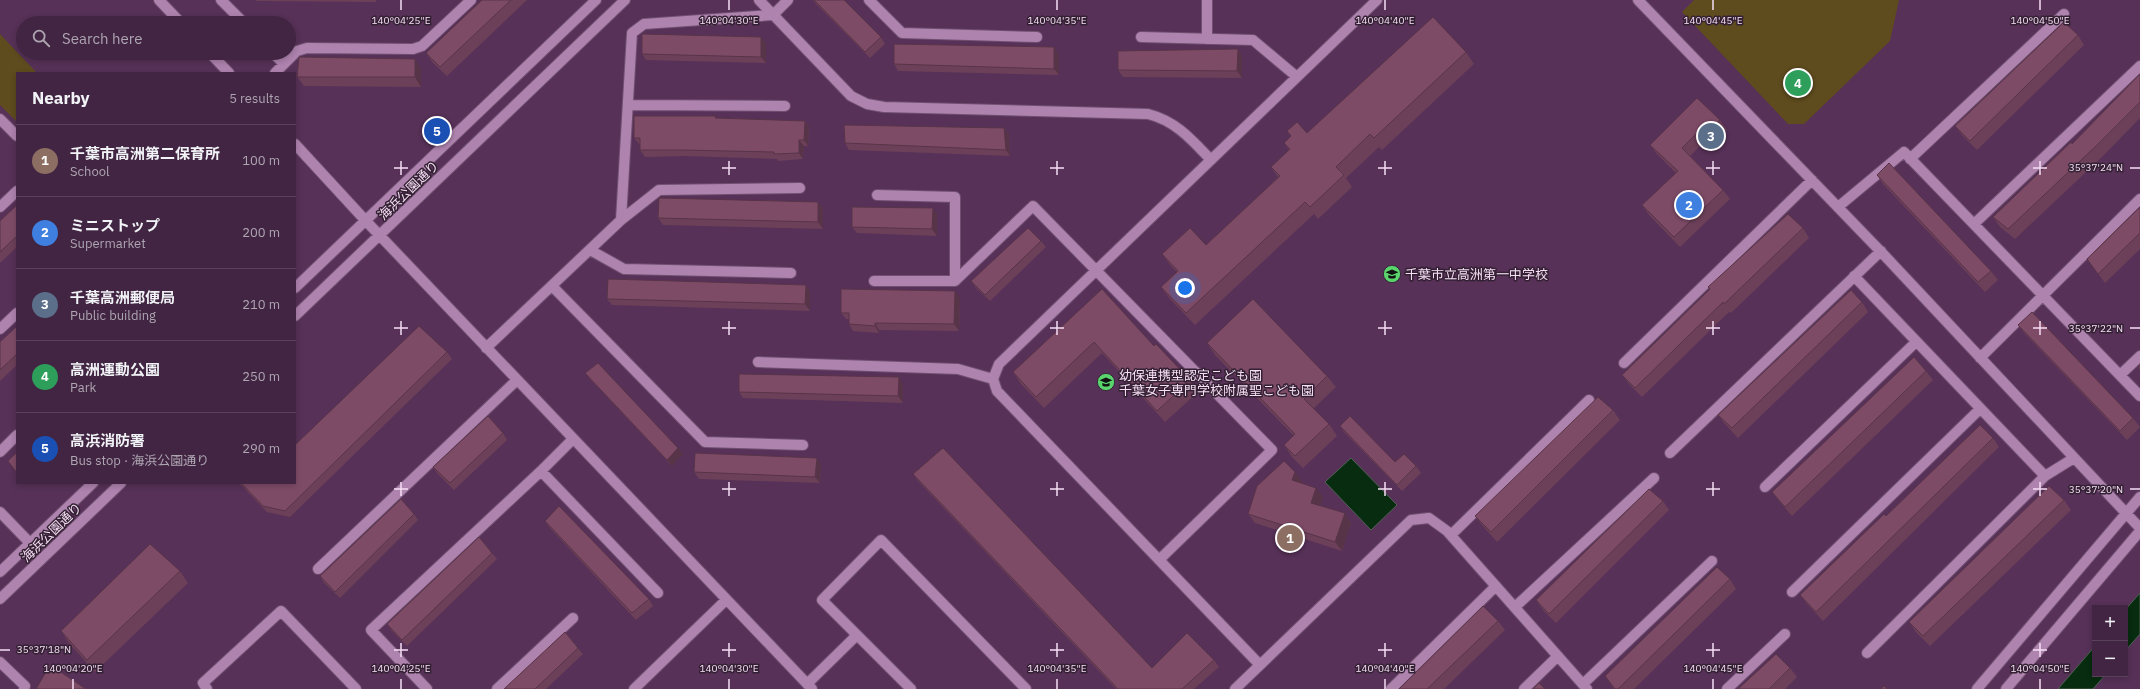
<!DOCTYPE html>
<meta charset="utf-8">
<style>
:root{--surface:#412542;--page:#4c314d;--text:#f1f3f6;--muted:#aea5b2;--line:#5a425b;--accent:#5ad56e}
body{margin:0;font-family:"IBM Plex Sans","Noto Sans JP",sans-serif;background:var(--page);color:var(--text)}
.controls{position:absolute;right:12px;bottom:12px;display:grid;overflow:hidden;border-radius:0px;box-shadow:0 2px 6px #0003}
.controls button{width:36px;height:36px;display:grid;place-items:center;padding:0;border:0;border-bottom:1px solid var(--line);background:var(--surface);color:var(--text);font:20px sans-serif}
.you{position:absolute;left:1185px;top:288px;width:14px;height:14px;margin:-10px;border:3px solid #fff;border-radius:50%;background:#1a73e8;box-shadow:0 0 0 6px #1a73e833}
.badge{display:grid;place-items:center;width:26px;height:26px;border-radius:50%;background:var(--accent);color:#fff;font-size:13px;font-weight:700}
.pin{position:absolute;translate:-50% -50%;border:2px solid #fff;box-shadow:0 1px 4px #0006}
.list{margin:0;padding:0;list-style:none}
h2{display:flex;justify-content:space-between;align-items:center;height:52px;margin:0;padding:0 16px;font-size:17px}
h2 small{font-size:13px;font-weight:400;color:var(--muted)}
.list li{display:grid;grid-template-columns:26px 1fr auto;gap:12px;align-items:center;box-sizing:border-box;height:72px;padding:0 16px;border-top:1px solid var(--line)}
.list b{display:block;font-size:15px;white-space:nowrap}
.list p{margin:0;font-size:13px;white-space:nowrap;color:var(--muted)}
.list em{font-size:13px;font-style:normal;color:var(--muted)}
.icon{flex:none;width:22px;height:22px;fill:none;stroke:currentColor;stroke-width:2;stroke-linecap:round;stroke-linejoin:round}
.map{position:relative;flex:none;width:2140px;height:689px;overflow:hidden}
.search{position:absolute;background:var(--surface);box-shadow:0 2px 6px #0003;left:16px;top:16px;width:280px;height:44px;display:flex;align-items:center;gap:10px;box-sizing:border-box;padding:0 14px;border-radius:22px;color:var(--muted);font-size:15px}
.panel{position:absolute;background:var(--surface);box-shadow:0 2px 6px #0003;left:16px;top:72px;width:280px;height:412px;border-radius:0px}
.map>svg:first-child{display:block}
.green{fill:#5e4b1e}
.water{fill:#072c0f;stroke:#4f6154}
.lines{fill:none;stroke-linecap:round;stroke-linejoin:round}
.minor-casing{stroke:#704f70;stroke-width:12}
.minor{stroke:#ae83ae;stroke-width:10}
.wall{fill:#6c4059}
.shaded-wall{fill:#583448}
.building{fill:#7e4b67;stroke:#583448}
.ticks{fill:none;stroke:#f6def5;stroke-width:1.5}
.labels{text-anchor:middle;stroke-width:3;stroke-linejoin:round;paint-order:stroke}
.street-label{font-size:13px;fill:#f6def5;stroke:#332133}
.poi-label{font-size:13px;fill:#f6def5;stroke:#332133;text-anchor:start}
.ticks-label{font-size:10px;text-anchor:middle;fill:#f6def5;stroke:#332133;stroke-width:3;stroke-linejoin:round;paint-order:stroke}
</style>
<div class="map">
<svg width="2140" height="689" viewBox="0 0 2140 689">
<rect width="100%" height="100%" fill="#573158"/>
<path class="green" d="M1694 0H1899L1890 41 1804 124H1788L1682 12Z
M0 34 37 73H17V122L0 105Z"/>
<path class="water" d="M1351 458 1397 505 1371 530 1325 482Z
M2140 593V634L2125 651V610Z
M2095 646V674H2106L2093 689H2058Z"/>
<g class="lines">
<defs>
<path id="minor" d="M159 0 181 23
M221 0 244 23
M759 0 851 96 867 104 884 107 1148 114C1176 121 1192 140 1211 160
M869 0 902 33 1037 37
M1207 0V39
M1638 0 1885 256 2140 528
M1141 37 1253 40 1297 77
M210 53 229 73
M273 53 284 64
M275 73 297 51 307 48 413 49 422 46 471 0
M628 105 785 106
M0 119 17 136
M295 144 365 220 812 689
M1910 159 2064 14
M877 195 955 197V281
M0 207 17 191
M1838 207 1904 152 2140 396
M621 220 659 190 800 188
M1974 224 2140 66
M590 250 624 269 791 273
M1854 276 2045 476 2074 458
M874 281H955L1033 206 1272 450 1159 560
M552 286 705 442 803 445
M295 288 596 0
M295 316 625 0
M0 329 17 313
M486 348 621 220 632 33 644 24 773 15 788 0
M1980 358 2140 199
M758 362 958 369 993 379
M1624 363 1812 180
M2120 375 2140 356
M0 452 17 435
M1670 453 1881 251
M541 471 658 593
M1765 487 1916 342
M0 512 30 543
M1451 535 1589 400
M318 569 517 380
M0 572 93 483
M1792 592 1980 409
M0 599 121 483
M1515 607 1654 478
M1867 653 2045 476
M0 662 25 686 24 689
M1260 665 997 391 993 379 999 364 1377 0
M807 684 857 635
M1583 684 1712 561
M207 689 203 683 281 611 356 689
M427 689 371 630 541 471 573 439
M497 689 573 618
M634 689 726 600
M911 689 822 600 881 540 1026 689
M1235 689 1411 520 1429 518 1447 531 1587 689
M1391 689 1496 586
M1524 689 1558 656
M1727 689 1785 634
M1977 689 2140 497
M2006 689 2140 531"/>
</defs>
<use href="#minor" class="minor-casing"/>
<use href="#minor" class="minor"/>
</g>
<path class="wall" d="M256 0H376V2L256 1Z
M482 0H527L447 76 433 63 426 53Z
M813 0H844L881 37 885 44 870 58 816 4Z
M2078 35 2084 45 1977 150 1962 135 1955 126Z
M766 43V63L646 60 642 54Z
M1466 52 1474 64 1382 150 1379 147 1346 178 1352 187 1318 219 1314 214 1195 325 1170 299 1161 287 1177 272 1171 266 1162 254 1206 245 1278 177 1271 167 1289 150 1284 143 1291 136 1287 131 1307 133Z
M1059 54V75L898 71 894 64Z
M1242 56V78L1123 77 1118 70Z
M415 59 421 69V87L304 86 297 77Z
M2140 74V118L2102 157 2015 239 2000 227 1993 217 2072 144Z
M717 118 805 121 809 127 808 146H804L803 159 778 161 777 159 685 156 645 157 640 150V144H639L634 138Z
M1720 120 1727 130 1713 144 1707 139 1690 156 1723 190 1730 199 1680 247 1649 215 1642 205 1676 173 1657 154 1650 145Z
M1004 128 1009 134 1010 156 849 150 845 143Z
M1877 175 1991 271 1998 280 1985 292 1883 184Z
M17 205V247L0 263V221Z
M2140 207V249L2105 283 2087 259Z
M823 208V229L663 225 658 218Z
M937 214V236L857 233 852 227Z
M1803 228 1809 238 1731 313 1729 312 1642 397 1629 384 1622 375 1710 289 1708 287Z
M1041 241 1046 247 990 301 976 288 971 281Z
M1102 289 1154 346 1190 380 1198 392 1165 422 1102 353 1044 408 1021 384 1013 372Z
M810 291V311L612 305 607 299Z
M960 298 959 331 879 330V333L853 331 849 324V319H846L841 313Z
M1862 302 1868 312 1738 438 1725 424 1718 415Z
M2018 325 2133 418 2140 427 2127 440 2025 334Z
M17 326V365L0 381V342Z
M1207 343 1327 376 1336 387 1313 409 1329 424 1337 436 1303 468 1292 457 1284 445 1294 436 1215 355Z
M447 352 452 359 290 517 267 512 239 483H295Z
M1926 371 1933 380 1792 516 1779 501 1772 492Z
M585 373 678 448 683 454 672 466 590 379Z
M903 384V403L743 398 739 392Z
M1613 410 1620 420 1497 542 1482 525 1475 516Z
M1340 426 1395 462 1416 466 1421 473 1402 491 1344 432Z
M503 433 507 440 454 490 437 473 433 467Z
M1993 438 1999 447 1823 621 1807 604 1800 595 1886 516Z
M821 464 820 483 699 479 694 472Z
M1295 472 1302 482 1301 483 1323 497 1320 506 1345 513 1351 523 1342 551 1255 523 1248 514Z
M913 474 1152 668 1214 660 1219 667 1194 689H1116L918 481Z
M2064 500 2071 510 1930 646 1916 632 1909 622Z
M1663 501 1669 510 1556 623 1543 610 1536 600Z
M414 514 418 520 340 598 324 583 320 576Z
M545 521 649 599 653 606 636 620 549 527Z
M492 553 497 559 407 646 391 630 387 624Z
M180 571 188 583 95 672 69 643 61 631Z
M1730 579 1736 589 1634 689H1614L1605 676Z
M1498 621 1505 630 1444 689H1399Z
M578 648 583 654 546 689H504Z
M1790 668 1797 677 1785 689H1738Z"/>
<path class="shaded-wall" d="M761 37 766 43V63L761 57Z
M1054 47 1059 54V75L1054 69Z
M1238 49 1242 56V78L1237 71Z
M415 59 421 69V87L415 77Z
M805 121 809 127 808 146 804 140Z
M1004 128 1009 134 1010 156 1006 150Z
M799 140 804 146 803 159 799 153Z
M818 202 823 208V229L818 222Z
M933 208 937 214V236L932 229Z
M806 285 810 291V311L805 304Z
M955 291 960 298 959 331 954 324Z
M875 323 879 330V333L875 326Z
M899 377 903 384V403L898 396Z
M678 448 683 454 672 466 667 460Z
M817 458 821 464 820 483 815 477Z
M1295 472 1302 482 1299 490 1292 480Z
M1316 488 1323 497 1318 512 1311 503Z
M1345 513 1351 523 1342 551 1335 542Z"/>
<path class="building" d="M482 0H511L440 67 426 53Z
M814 0H844L881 37 865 52Z
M1433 17 1466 52 1374 138 1370 134 1336 167 1344 175 1310 207 1305 202 1186 313 1161 287 1178 271 1162 254 1190 228 1206 245 1280 176 1271 167 1290 149 1284 143 1291 136 1287 131 1297 122 1307 133Z
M2064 22 2078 35 1970 141 1955 126Z
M642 34 761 37V57L642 54Z
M894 44 1054 47V69L894 64Z
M1238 49 1237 71 1118 70V51Z
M299 57 415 59V77H297Z
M2140 74V102L2095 147 2008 229 1993 217 2071 142 2072 144Z
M1697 98 1720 120 1706 134 1701 129 1682 148 1723 190 1674 237 1642 205 1678 171 1650 145Z
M634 116H716L715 118 805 121 804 140H799V153L774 154V152L681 150H640V138H634Z
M844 125 1004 128 1006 150 845 143Z
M1889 163 1991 271 1978 282 1877 175Z
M659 198 818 202V222L658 218Z
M17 205V236L0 252V221Z
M852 207 933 208 932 229 852 227Z
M2140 207V233L2098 274 2087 259Z
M1788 214 1803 228 1724 304 1723 302 1635 388 1622 375 1710 289 1708 287Z
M1028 228 1041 241 985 295 971 281Z
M608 279 806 285 805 304 607 299Z
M841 289 955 291 954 324 875 323V326L849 324V313H841Z
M1102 289 1154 346 1156 344 1190 380 1157 411 1094 342 1036 397 1013 372Z
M1851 290 1862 302 1732 428 1718 415Z
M1253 299 1327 376 1304 399 1329 424 1295 456 1284 445 1295 434 1207 343Z
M2032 312 2133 418 2120 431 2018 325Z
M17 326V354L0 370V342Z
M419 326 447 352 285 511 263 506 241 483H295V445Z
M1914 357 1926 371 1785 507 1772 492Z
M598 363 678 448 667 460 585 373Z
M2140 365V370L2138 368Z
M739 374 899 377 898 396 739 392Z
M1598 397 1613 410 1491 532 1475 516Z
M488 416 503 433 450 483 433 467Z
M1350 416 1395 462 1404 454 1416 466 1397 485 1340 426Z
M1980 425 1993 438 1816 612 1800 595 1884 514 1886 516Z
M943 448 1152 668 1187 633 1214 660 1182 689H1118L913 474Z
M17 452V473L8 461Z
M695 453 817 458 815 477 694 472Z
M1284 461 1295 472 1292 480 1316 488 1311 503 1345 513 1335 542 1248 514 1257 486Z
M2049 486 2064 500 1923 636 1909 622Z
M1649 489 1663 501 1549 614 1536 600Z
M401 499 414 514 335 592 320 576Z
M559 506 649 599 632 613 545 521Z
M479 537 492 553 402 640 387 624Z
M150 544 180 571 87 660 61 631Z
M1717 567 1730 579 1618 689H1615L1605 676Z
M1483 606 1498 621 1427 689H1399Z
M565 632 578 648 535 689H504Z
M1776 654 1790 668 1769 689H1738Z
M50 665 86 689H36Z
M1539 683 1545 689H1533Z
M1884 686 1887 689H1880Z"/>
<path class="ticks" d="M401 0V10M729 0V10M1057 0V10M1385 0V10M1713 0V10M2040 0V10M401 161V175M729 161V175M1057 161V175M1385 161V175M1713 161V175M2040 161V175M394 168H408M722 168H736M1050 168H1064M1378 168H1392M1706 168H1720M2033 168H2047M2130 168H2140M401 321V335M729 321V335M1057 321V335M1385 321V335M1713 321V335M2040 321V335M394 328H408M722 328H736M1050 328H1064M1378 328H1392M1706 328H1720M2033 328H2047M2130 328H2140M401 482V496M729 482V496M1057 482V496M1385 482V496M1713 482V496M2040 482V496M394 489H408M722 489H736M1050 489H1064M1378 489H1392M1706 489H1720M2033 489H2047M2130 489H2140M401 643V657M729 643V657M1057 643V657M1385 643V657M1713 643V657M2040 643V657M0 650H10M394 650H408M722 650H736M1050 650H1064M1378 650H1392M1706 650H1720M2033 650H2047M73 679V689M401 679V689M729 679V689M1057 679V689M1385 679V689M1713 679V689M2040 679V689"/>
<defs>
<symbol id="school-disc" viewBox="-11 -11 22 22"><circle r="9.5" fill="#5ad56e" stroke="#332133"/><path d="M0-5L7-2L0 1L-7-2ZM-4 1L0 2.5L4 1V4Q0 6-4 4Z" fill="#111"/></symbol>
</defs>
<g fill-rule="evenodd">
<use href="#school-disc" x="1382" y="264" width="20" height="20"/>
<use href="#school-disc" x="1096" y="372" width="20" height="20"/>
</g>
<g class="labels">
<g class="street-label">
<text transform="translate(408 190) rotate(-44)" y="5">海浜公園通り</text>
<text transform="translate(51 532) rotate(-44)" y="5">海浜公園通り</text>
</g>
<g class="poi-label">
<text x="1405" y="279">千葉市立高洲第一中学校</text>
<text x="1119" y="380">幼保連携型認定こども園<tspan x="1119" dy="15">千葉女子専門学校附属聖こども園</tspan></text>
</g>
</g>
<g class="ticks-label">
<text x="401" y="24">140°04'25"E</text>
<text x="729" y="24">140°04'30"E</text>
<text x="1057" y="24">140°04'35"E</text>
<text x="1385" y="24">140°04'40"E</text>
<text x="1713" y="24">140°04'45"E</text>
<text x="2040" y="24">140°04'50"E</text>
<text x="2096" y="171">35°37'24"N</text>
<text x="2096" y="332">35°37'22"N</text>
<text x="2096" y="493">35°37'20"N</text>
<text x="44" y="653">35°37'18"N</text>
<text x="73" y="672">140°04'20"E</text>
<text x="401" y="672">140°04'25"E</text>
<text x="729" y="672">140°04'30"E</text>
<text x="1057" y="672">140°04'35"E</text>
<text x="1385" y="672">140°04'40"E</text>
<text x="1713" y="672">140°04'45"E</text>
<text x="2040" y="672">140°04'50"E</text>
</g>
</svg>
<div class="controls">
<button>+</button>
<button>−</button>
</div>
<div class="you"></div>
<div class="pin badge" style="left:1290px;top:538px;background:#8d6e63">1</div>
<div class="pin badge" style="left:1689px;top:205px;background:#3f7fe0">2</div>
<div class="pin badge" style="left:1711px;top:136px;background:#5c6f8a">3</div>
<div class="pin badge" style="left:1798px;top:83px;background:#2e9e5b">4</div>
<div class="pin badge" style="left:437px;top:131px;background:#1a4fb4">5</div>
<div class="search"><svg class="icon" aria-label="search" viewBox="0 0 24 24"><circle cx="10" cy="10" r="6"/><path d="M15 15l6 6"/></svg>Search here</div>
<section class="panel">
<h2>Nearby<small>5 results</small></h2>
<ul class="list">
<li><span class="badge" style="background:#8d6e63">1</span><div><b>千葉市高洲第二保育所</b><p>School</p></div><em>100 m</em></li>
<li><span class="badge" style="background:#3f7fe0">2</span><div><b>ミニストップ</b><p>Supermarket</p></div><em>200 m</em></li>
<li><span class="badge" style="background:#5c6f8a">3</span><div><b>千葉高洲郵便局</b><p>Public building</p></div><em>210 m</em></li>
<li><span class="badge" style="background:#2e9e5b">4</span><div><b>高洲運動公園</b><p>Park</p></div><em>250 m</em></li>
<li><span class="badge" style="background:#1a4fb4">5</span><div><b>高浜消防署</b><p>Bus stop · 海浜公園通り</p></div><em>290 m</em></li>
</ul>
</section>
</div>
